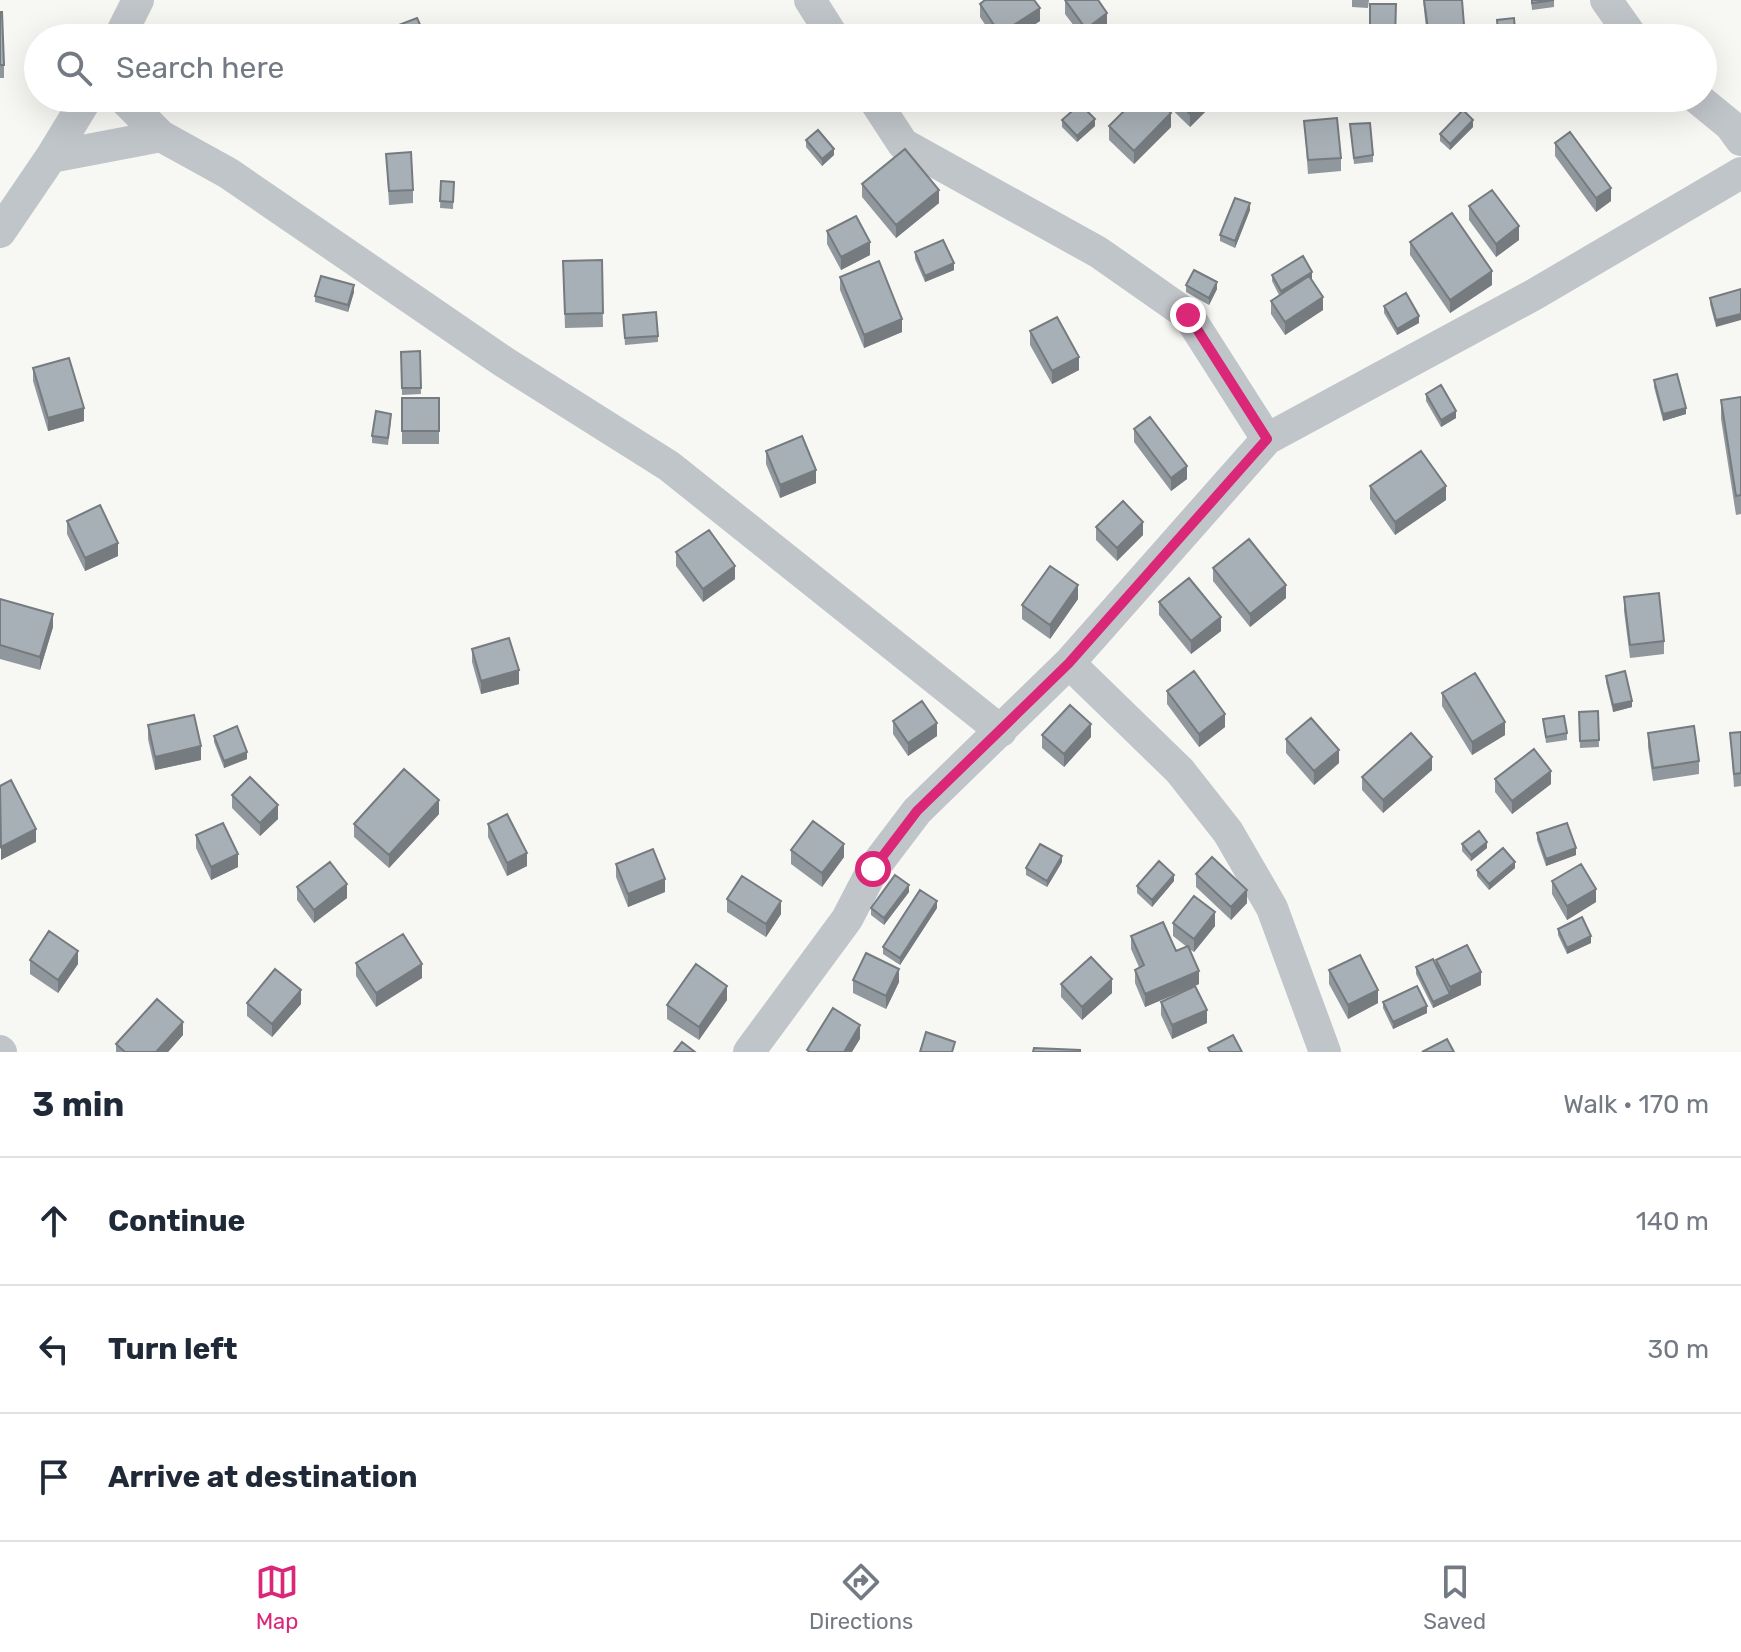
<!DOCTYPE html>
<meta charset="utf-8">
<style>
:root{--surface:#fff;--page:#f6f6f7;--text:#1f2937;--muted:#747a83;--line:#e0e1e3;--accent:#db2777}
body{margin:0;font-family:Rubik,sans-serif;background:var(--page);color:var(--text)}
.stop{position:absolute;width:24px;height:24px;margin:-18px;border:6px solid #db2777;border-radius:50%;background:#fff}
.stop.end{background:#db2777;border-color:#fff;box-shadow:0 2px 8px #0008}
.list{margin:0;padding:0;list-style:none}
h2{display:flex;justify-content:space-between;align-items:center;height:104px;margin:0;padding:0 32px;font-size:34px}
h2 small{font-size:26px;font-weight:400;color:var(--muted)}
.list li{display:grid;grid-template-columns:52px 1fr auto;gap:24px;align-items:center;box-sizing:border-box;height:128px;padding:0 32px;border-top:2px solid var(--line)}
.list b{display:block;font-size:30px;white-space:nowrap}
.list em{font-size:26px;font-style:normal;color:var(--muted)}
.icon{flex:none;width:44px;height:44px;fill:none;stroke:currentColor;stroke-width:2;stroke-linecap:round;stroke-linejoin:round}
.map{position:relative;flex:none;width:1741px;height:1052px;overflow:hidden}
.search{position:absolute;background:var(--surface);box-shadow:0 8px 32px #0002;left:24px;right:24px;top:24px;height:88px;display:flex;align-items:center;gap:20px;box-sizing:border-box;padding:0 28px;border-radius:44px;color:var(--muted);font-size:30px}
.sheet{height:488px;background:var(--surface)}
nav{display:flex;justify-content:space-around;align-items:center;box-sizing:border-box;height:112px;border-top:2px solid var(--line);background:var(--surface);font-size:22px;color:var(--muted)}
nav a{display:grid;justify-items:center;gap:4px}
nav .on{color:var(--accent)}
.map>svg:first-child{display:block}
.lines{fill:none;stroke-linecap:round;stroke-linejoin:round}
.street{stroke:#c0c5c9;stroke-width:32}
.wall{fill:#90979d}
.shaded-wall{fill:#757b7f}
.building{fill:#a7b0b6;stroke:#757b7f;stroke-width:2}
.route{stroke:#db2777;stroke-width:10}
</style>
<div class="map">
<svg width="1741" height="1052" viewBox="0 0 1741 1052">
<rect width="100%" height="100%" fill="#f7f7f4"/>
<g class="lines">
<path class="street" d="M810 0 834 38
M1606 0 1633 38
M119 38 138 0
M123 98 161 136 228 173 504 362 669 466 1001 731
M873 98 903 144 1098 252 1188 315 1267 439
M1697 98 1730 125 1741 140
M51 157 161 136
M0 232 51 157 87 98
M1069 663 1180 771 1228 832 1272 908 1325 1052
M0 1051 1 1052
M749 1052 847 919 873 869 917 811 1069 663 1267 439 1535 294 1741 173"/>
</g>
<path class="wall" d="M1065 0 1107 26 1092 38H1083L1065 14Z
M1352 0H1369L1368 8 1352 7Z
M1423 0H1462L1464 38H1427Z
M1531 0H1554V7L1532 10Z
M980 4 1040 21 1014 38H994L980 17Z
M0 12 4 65V78H0Z
M1497 20 1515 30V37L1498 38Z
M676 98H693L684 107Z
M1092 98H1114L1102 109Z
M1160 98H1217V100L1190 127Z
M1471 98H1503L1500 110 1471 104Z
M1062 120 1095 126 1077 142 1062 127Z
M1304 121 1341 158V171L1308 174Z
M1350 124 1373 155V162L1354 164Z
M1109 126 1171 127 1134 164 1109 140Z
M1473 127 1450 150 1440 141V134Z
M806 140 834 155 822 166 806 147Z
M1555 143 1611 201 1596 212 1555 156Z
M386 154 413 190V203L389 205Z
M441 181 454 182 453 209 440 208Z
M862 184 939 203 896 238 862 197Z
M1469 206 1519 240 1496 257 1469 220Z
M1250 210 1235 248 1220 241V235Z
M827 231 870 255 841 270 827 244Z
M1410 242 1492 285 1450 313 1410 255Z
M915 252 954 270 925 282 915 259Z
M602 260 603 327 565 328 563 261Z
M1272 275 1312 279H1311L1323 310 1285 335 1271 314V301L1279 295 1272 281Z
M840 277 902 332 864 348 840 290Z
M1186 285 1217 289 1209 305 1186 292Z
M1741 289 1716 327 1710 304V298Z
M354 292 348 312 315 302V296Z
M1384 306 1419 323 1397 335 1384 313Z
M623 315 658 336V342L625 345Z
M1030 331 1079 370 1052 384 1030 345Z
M420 351 421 394 402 395 401 352Z
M33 368 84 421 48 431 33 381Z
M1654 380 1686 414 1663 421 1654 387Z
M1426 394 1456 418 1441 427 1426 401Z
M1741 397V514L1736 515 1721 419V400Z
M402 398H439V444H402Z
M391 421 388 445 372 443V436Z
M1134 429 1187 479 1171 491 1134 442Z
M766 451 816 483 780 498 766 464Z
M1370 486 1446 500 1395 535 1370 499Z
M67 521 118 556 85 571 67 534Z
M1096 527 1143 535 1117 561 1096 540Z
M676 552 735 579 703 602 676 566Z
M1213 568 1286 598 1250 627 1213 581Z
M1624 597 1664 641V654L1630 658 1624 611Z
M0 599 53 627 40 670 0 659Z
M1078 599 1050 639 1022 619V605Z
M1159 602 1221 631 1191 654 1159 615Z
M472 649 519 684 481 694 472 662Z
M1606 676 1632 707 1613 712 1606 682Z
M1167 691 1225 727 1199 747 1167 704Z
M1442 693 1505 735 1472 755 1442 706Z
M1598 711 1599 747 1580 748 1579 712Z
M1543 719 1567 733V740L1546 743Z
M893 721 937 736 908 756 893 734Z
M148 725 201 760 155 770 148 739Z
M1741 732V786L1734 787 1730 733Z
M1648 733 1699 761V774L1653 781 1648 747Z
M1042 735 1091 737 1064 767 1042 748Z
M214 736 247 759 224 768 214 742Z
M1286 739 1339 763 1314 785 1286 753Z
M1432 770 1383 813 1362 790V777Z
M1495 779 1551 784 1512 814 1495 792Z
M232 795 278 819 260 836 232 808Z
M439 814 389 868 354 837V824Z
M488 824 527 866 507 876 488 837Z
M1537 833 1576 855 1546 866 1537 840Z
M196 835 238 867 211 880 196 848Z
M1462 844 1487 848 1471 861 1462 851Z
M791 850 844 857 822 887 791 864Z
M1062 862 1047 887 1026 875V868Z
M616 864 665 892 628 907 616 877Z
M1515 868 1489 890 1477 876V870Z
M1196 874 1247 903 1231 920 1196 887Z
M1174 881 1152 907 1137 893V886Z
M1552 881 1596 902 1567 920 1552 894Z
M297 887 347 898 314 923 297 900Z
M909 892 884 925 871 915V908Z
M727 899 781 914 766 937 727 912Z
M937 908 900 965 883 954V947Z
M1173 923 1215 926 1194 952 1189 949 1199 984 1195 986 1207 1023 1172 1039 1161 1015V1002L1195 986 1145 1007 1135 983V970L1139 967 1131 949V936L1176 951 1187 947 1173 936Z
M1558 929 1591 943 1567 954 1558 935Z
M30 960 78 964 58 993 30 974Z
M1436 960 1481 985 1433 1008 1416 974V967L1436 966Z
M356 963 422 978 376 1007 356 976Z
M1329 970 1378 1003 1348 1019 1329 984Z
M853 980 899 982 886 1009 853 993Z
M1061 984 1112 993 1082 1020 1061 997Z
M727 1000 699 1040 667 1019V1005Z
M1383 1002 1427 1013 1393 1029 1383 1008Z
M247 1003 301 1004 272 1037 247 1016Z
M183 1035 168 1052H116V1044Z"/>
<path class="shaded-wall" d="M1040 8V21L1014 38H1000V34Z
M1107 13V26L1092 38H1086V29Z
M684 98H693L684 107Z
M1106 98H1114L1102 109V102Z
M1205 98H1217V100L1190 127V114Z
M1171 113V127L1134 164V151Z
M1095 119V126L1077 142V136Z
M1473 120V127L1450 150V144Z
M834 149V155L822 166V159Z
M1611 188V201L1596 212V198Z
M939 190V203L896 238V225Z
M1250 203V210L1235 248V241Z
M1519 226V240L1496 257V244Z
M870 242V255L841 270V257Z
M954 263V270L925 282V276Z
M1492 271V285L1450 313V300Z
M1312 272V279L1281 298V291Z
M1217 282V289L1209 305V298Z
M354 285V292L348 312V305Z
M1323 297V310L1285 335V322Z
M1741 314V320L1716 327V320Z
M1419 316V323L1397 335V329Z
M902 319V332L864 348V335Z
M1079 357V370L1052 384V371Z
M84 408V421L48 431V418Z
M1686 408V414L1663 421V414Z
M1456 411V418L1441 427V420Z
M1187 466V479L1171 491V478Z
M816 470V483L780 498V485Z
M1446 486V500L1395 535V522Z
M1143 522V535L1117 561V548Z
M118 543V556L85 571V558Z
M735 566V579L703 602V589Z
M1078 585V599L1050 639V625Z
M1286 585V598L1250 627V614Z
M53 614V627L40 670V657Z
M1221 617V631L1191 654V641Z
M519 670V684L481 694V681Z
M1632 701V707L1613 712V705Z
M1225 714V727L1199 747V734Z
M1505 722V735L1472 755V742Z
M937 723V736L908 756V743Z
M1091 724V737L1064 767V754Z
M201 746V760L155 770V757Z
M1339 750V763L1314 785V771Z
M247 752V759L224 768V761Z
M1432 757V770L1383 813V800Z
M1551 771V784L1512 814V801Z
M439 800V814L389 868V855Z
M278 805V819L260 836V823Z
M36 829V842L1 860V847Z
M1487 842V848L1471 861V855Z
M844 844V857L822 887V873Z
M1576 848V855L1546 866V859Z
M527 853V866L507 876V863Z
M238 854V867L211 880V867Z
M1062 856V862L1047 887V881Z
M1515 862V868L1489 890V884Z
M1174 875V881L1152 907V900Z
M665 879V892L628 907V894Z
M347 884V898L314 923V910Z
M909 885V892L884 925V918Z
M1596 889V902L1567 920V906Z
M1247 890V903L1231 920V907Z
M781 901V914L766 937V924Z
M937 901V908L900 965V958Z
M1215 912V926L1194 952V939Z
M1591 936V943L1567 954V948Z
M78 951V964L58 993V980Z
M422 964V978L376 1007V993Z
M899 969V982L886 1009V996Z
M1199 971V984L1145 1007V994Z
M1481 972V985L1450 1000V987Z
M1112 979V993L1082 1020V1007Z
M727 986V1000L699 1040V1027Z
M301 990V1004L272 1037V1024Z
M1378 990V1003L1348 1019V1005Z
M1450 994V1000L1433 1008V1002Z
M1427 1006V1013L1393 1029V1022Z
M1207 1010V1023L1172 1039V1025Z
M183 1022V1035L168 1052H156Z
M860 1025V1039L852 1052H844Z"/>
<path class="building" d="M985 0H1034L1040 8 1000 34 980 4Z
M1065 0H1098L1107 13 1086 29Z
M1424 0H1462L1464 25 1428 29Z
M1532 0H1554L1532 3Z
M1370 4H1396L1395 38H1370Z
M0 12H2L4 65H0Z
M417 18 426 38H386L383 31Z
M1514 18 1515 30 1498 32 1497 20Z
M671 27 682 38H660Z
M1137 98H1155L1171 113 1134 151 1109 126Z
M1174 98H1205L1190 114Z
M1475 98H1501L1500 104Z
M1080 104 1095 119 1077 136 1062 120Z
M1463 110 1473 120 1450 144 1440 134Z
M1337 118 1341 158 1308 160 1304 121Z
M1370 123 1373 155 1354 158 1350 124Z
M818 130 834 149 822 159 806 140Z
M1570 132 1611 188 1596 198 1555 143Z
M905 149 939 190 896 225 862 184Z
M411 152 413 190 389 191 386 154Z
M441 181 454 182 453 202 440 201Z
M1492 190 1519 226 1496 244 1469 206Z
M1235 198 1250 203 1235 241 1220 235Z
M1452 213 1492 271 1450 300 1410 242Z
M856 216 870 242 841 257 827 231Z
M943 240 954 263 925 276 915 252Z
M1303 256 1312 272 1281 291 1272 275Z
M602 260 603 313 565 314 563 261Z
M879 261 902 319 864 335 840 277Z
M1194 270 1217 282 1209 298 1186 285Z
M321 276 354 285 348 305 315 296Z
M1309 276 1323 297 1285 322 1271 301Z
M1741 289V314L1716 320 1710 298Z
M1406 293 1419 316 1397 329 1384 306Z
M656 312 658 336 625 338 623 315Z
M1057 317 1079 357 1052 371 1030 331Z
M420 351 421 388H402L401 352Z
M69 358 84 408 48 418 33 368Z
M1677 374 1686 408 1663 414 1654 380Z
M1441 385 1456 411 1441 420 1426 394Z
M1741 397V495L1736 496 1721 400Z
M402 398H439V431H402Z
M376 411 391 414 388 438 372 436Z
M1150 417 1187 466 1171 478 1134 429Z
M802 436 816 470 780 485 766 451Z
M1421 451 1446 486 1395 522 1370 486Z
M1123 501 1143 522 1117 548 1096 527Z
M100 505 118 543 85 558 67 521Z
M709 530 735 566 703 589 676 552Z
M1249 539 1286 585 1250 614 1213 568Z
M1050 566 1078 585 1050 625 1022 605Z
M1189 578 1221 617 1191 641 1159 602Z
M1659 593 1664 641 1630 645 1624 597Z
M0 599 53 614 40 657 0 645Z
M509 638 519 670 481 681 472 649Z
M1194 671 1225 714 1199 734 1167 691Z
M1625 671 1632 701 1613 705 1606 676Z
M1475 673 1505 722 1472 742 1442 693Z
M922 701 937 723 908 743 893 721Z
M1070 705 1091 724 1064 754 1042 735Z
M1598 711 1599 740 1580 741 1579 712Z
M194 715 201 746 155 757 148 725Z
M1564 716 1567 733 1546 737 1543 719Z
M1311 718 1339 750 1314 771 1286 739Z
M237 726 247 752 224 761 214 736Z
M1694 726 1699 761 1653 768 1648 733Z
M1741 732V773L1734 774 1730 733Z
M1411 733 1432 757 1383 800 1362 777Z
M1534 749 1551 771 1512 801 1495 779Z
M404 769 439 800 389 855 354 824Z
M250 777 278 805 260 823 232 795Z
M11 780 36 829 1 847 0 786Z
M507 814 527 853 507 863 488 824Z
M813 821 844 844 822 873 791 850Z
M223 823 238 854 211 867 196 835Z
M1567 823 1576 848 1546 859 1537 833Z
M1479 831 1487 842 1471 855 1462 844Z
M1040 844 1062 856 1047 881 1026 868Z
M1503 848 1515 862 1489 884 1477 870Z
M653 849 665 879 628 894 616 864Z
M1212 857 1247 890 1231 907 1196 874Z
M1159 861 1174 875 1152 900 1137 886Z
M330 862 347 884 314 910 297 887Z
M1581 864 1596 889 1567 906 1552 881Z
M895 875 909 885 884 918 871 908Z
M742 876 781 901 766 924 727 899Z
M920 890 937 901 900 958 883 947Z
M1194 896 1215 912 1194 939 1173 923Z
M1582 917 1591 936 1567 948 1558 929Z
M1163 922 1176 951 1188 946 1199 971 1145 994 1135 970 1144 965 1131 936Z
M49 931 78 951 58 980 30 960Z
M403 934 422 964 376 993 356 963Z
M1467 945 1481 972 1450 987 1436 960Z
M866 953 899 969 886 996 853 980Z
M1360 955 1378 990 1348 1005 1329 970Z
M1091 957 1112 979 1082 1007 1061 984Z
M1433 959 1450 994 1433 1002 1416 967Z
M696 964 727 986 699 1027 667 1005Z
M275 969 301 990 272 1024 247 1003Z
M1195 986 1207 1010 1172 1025 1161 1002Z
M1417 986 1427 1006 1393 1022 1383 1002Z
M157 999 183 1022 156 1052H125L116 1044Z
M833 1008 860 1025 844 1052H810L807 1050Z
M926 1032 955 1042 952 1052H920Z
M1233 1035 1242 1052H1210L1208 1048Z
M1447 1039 1454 1052H1422Z
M682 1042 695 1052H674Z
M1034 1048 1080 1050V1052H1033Z"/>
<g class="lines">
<path class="route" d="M873 869 917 811 1069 663 1267 439 1188 315"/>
</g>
</svg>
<div class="stop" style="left:873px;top:869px"></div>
<div class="stop end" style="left:1188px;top:315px"></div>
<div class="search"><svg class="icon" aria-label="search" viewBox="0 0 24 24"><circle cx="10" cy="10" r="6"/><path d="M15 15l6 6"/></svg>Search here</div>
</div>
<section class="sheet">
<h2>3 min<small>Walk · 170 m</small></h2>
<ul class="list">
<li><svg class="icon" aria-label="ahead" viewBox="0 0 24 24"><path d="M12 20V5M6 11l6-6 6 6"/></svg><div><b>Continue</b></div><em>140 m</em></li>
<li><svg class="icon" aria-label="left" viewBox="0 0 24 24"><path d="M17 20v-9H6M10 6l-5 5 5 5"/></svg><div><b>Turn left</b></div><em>30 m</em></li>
<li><svg class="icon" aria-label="arrive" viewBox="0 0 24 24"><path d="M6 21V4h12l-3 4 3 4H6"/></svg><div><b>Arrive at destination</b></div></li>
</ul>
</section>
<nav>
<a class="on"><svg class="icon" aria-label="map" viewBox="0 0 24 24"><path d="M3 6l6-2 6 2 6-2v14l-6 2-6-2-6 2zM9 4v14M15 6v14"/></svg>Map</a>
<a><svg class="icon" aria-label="directions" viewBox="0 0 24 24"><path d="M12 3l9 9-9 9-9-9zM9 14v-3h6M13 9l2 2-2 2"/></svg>Directions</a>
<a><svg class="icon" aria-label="saved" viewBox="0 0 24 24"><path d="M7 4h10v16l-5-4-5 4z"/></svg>Saved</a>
</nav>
